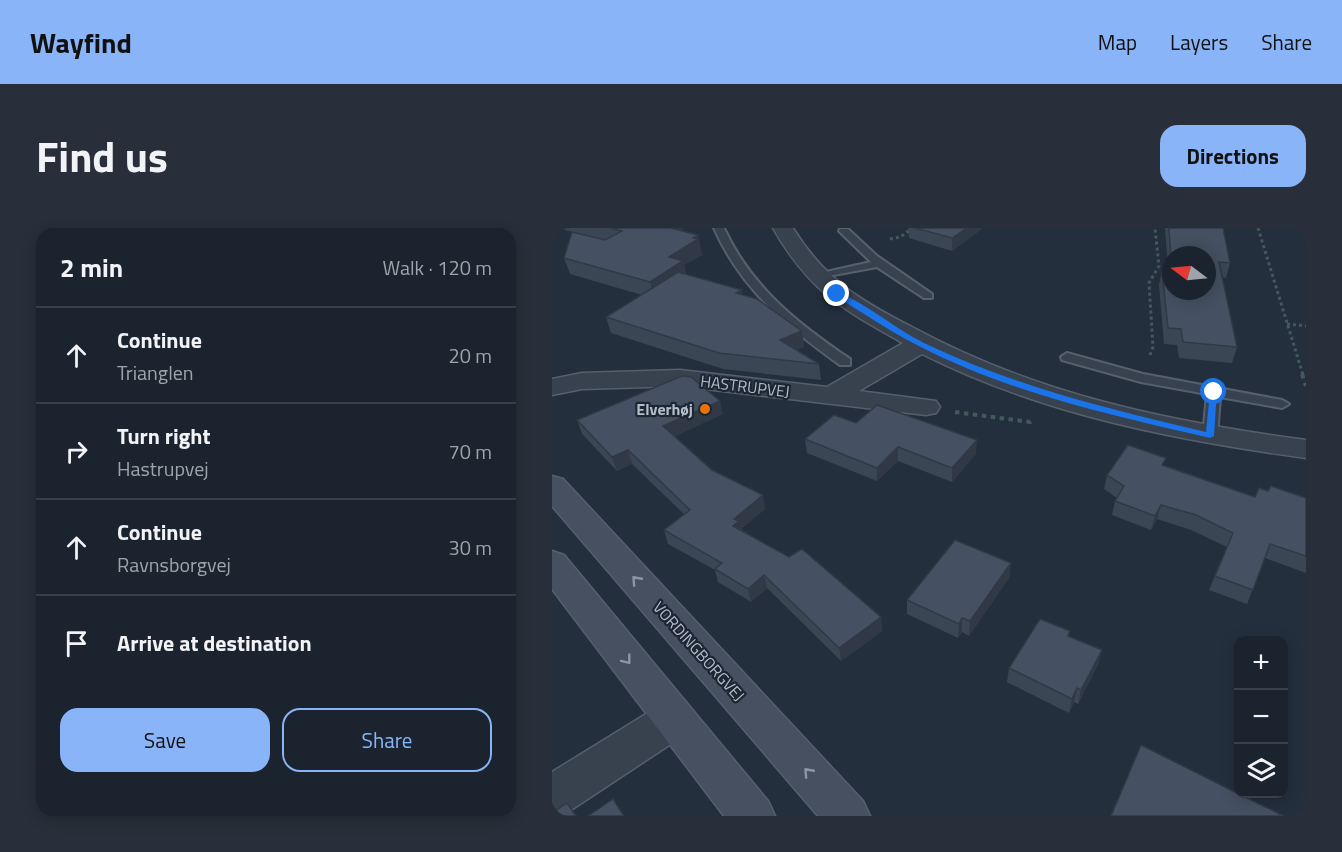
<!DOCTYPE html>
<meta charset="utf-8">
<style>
:root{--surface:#1b232e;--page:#282f3a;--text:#f1f3f6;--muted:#a0a4aa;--line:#39404a;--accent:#8ab4f8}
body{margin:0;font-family:"Titillium Web",sans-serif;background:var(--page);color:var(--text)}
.controls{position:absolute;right:18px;bottom:18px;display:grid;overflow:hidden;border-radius:12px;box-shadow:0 3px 15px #0003}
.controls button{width:54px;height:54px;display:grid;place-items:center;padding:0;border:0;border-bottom:2px solid var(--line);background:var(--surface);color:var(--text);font:30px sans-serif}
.compass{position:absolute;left:610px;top:18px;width:54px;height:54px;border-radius:50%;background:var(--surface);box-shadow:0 3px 15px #0003;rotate:286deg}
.stop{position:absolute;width:18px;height:18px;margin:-14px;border:4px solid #1a73e8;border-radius:50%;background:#fff}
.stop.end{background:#1a73e8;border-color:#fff;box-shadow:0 2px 6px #0008}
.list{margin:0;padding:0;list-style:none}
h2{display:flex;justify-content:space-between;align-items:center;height:78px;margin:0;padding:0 24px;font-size:26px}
h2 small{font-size:20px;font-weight:400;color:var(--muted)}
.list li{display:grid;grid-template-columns:39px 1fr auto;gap:18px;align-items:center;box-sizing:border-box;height:96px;padding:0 24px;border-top:2px solid var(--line)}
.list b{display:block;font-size:22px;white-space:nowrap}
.list p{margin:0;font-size:20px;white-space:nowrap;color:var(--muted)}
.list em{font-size:20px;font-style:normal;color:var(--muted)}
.actions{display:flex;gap:12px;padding:18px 24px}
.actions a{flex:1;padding:14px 0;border:2px solid var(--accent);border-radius:18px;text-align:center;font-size:21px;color:var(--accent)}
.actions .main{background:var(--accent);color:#111}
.icon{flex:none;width:33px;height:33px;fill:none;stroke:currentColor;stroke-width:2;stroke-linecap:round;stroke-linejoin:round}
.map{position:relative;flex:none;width:754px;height:588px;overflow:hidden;border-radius:18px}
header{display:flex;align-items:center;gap:36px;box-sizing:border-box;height:84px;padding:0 30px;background:var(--accent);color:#111}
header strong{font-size:28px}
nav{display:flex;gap:33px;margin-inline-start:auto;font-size:21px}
.intro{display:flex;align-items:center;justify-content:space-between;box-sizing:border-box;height:144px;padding:0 36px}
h1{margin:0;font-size:42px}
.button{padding:15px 27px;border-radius:18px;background:var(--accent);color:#111;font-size:21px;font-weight:700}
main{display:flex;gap:36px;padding:0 36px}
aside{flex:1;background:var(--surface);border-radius:18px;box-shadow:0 3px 15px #0003}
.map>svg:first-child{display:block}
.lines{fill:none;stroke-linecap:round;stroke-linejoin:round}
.service-casing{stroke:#565f6c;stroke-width:4}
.minor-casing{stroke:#565f6c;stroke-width:3}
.secondary-casing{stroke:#565f6c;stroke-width:3}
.path-far1{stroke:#44595c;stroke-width:3;stroke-dasharray:3 3;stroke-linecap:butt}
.path{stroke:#44595c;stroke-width:4;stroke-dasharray:4.5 4.5;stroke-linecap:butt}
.service{fill:#38414e;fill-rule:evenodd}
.minor{fill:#38414e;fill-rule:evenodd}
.secondary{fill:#465061;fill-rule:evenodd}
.wall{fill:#3b4654;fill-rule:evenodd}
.shaded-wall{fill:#303945}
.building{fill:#455162;stroke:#303945;stroke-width:1.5}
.oneway{stroke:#8e96a5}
.route{fill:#1a73e8}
.food-dot{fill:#e8710a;stroke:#1d2633;stroke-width:2}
.labels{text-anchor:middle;stroke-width:4.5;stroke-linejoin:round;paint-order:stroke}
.street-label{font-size:16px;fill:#b4bcc9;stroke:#1d2633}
.poi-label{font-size:16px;font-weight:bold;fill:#b4bcc9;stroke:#1d2633;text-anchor:end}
</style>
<header>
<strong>Wayfind</strong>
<nav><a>Map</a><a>Layers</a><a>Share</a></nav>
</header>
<div class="intro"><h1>Find us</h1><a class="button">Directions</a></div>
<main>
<aside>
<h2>2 min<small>Walk · 120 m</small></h2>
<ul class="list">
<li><svg class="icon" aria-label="ahead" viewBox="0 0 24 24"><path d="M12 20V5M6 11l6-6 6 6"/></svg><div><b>Continue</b><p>Trianglen</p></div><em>20 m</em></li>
<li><svg class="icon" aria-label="right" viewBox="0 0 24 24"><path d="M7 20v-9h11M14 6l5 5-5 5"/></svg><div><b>Turn right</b><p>Hastrupvej</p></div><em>70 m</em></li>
<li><svg class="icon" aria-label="ahead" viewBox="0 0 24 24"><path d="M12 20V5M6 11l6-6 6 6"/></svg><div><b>Continue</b><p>Ravnsborgvej</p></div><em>30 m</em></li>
<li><svg class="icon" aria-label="arrive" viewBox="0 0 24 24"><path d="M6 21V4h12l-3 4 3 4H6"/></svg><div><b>Arrive at destination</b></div></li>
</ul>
<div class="actions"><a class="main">Save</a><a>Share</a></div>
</aside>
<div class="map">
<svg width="754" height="588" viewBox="0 0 754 588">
<rect width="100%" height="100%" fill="#242f3e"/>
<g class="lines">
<defs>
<path id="service" d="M162 0H172C199 59 245 95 298 131V137H288C235 99 189 61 162 0Z
M288 1H296L325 28 380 66V70H372L325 39 265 50V46L319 34 287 3Z
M515 125 591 146 730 172 737 176 730 180 668 169 665 208 658 213 651 208 655 166 589 154 510 132 509 129Z"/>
<path id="minor" d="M221 0H241C273 52 309 73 362 100 484 166 617 194 754 212V230C622 212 489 186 370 126L307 163 384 173 388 179 384 185 374 187 128 158 30 161 0 167V151L30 145 128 142 275 159 351 115C290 81 257 63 221 0Z
M122 473 137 478 143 491 137 504 16 584 0 588V544L107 478Z"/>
<path id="secondary" d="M0 248 11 251 311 573 318 588H266L0 278Z
M0 323 12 327 216 573 223 588H172L0 361Z"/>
</defs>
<use href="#service" class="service-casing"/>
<use href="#minor" class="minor-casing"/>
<use href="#secondary" class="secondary-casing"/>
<path class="path-far1" d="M706 0 751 147
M338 11 348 9 361 0
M735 96 754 98
M598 127 601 119 597 55 607 38 603 0"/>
<path class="path" d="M750 146 754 158
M403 184 478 194 481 191"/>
<use href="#service" class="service"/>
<use href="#minor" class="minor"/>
<use href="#secondary" class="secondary"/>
</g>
<path class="wall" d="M7 0H133L128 2 146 7 150 27 132 37 134 46 191 67 250 103 252 119 245 122 267 136 269 152 171 141 59 105 54 89 90 67 18 46 12 30 20 4Z
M356 0H431L400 23 357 10Z
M613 0H671L678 35 674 50 670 49 685 119 680 135 627 130 625 117 612 116 607 57 610 42H616ZM619 27 655 63H619Z
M171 186 123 208 160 242 213 281 189 301 329 389 330 403 289 433 215 360 199 374 166 354 163 342 116 316 112 302 132 286 80 236 65 243 30 206 25 192Z
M304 195 424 226 400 254 346 233 325 253 255 225 253 211Z
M612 237 703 269 716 263 754 270V345L713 330 695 376 657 362 675 319 639 302 605 291 599 302 560 287 563 273 565 270 552 261 555 247Z
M459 335 457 350 417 408 410 404 406 410 355 386V372Z
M518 403 517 408 550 422 546 436 526 476 522 474 517 485 455 454 457 440Z"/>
<path class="shaded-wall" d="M108 0H133L111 13Z
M415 0H431L400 23V10Z
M146 7 150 27 132 37 135 49 102 70 98 54 117 29 141 10Z
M190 62 192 77 184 65Z
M250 103 252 119 230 129 228 112Z
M168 173 171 186 115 212 111 198Z
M425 212 424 226 400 254V240Z
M346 219V233L325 253V240Z
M76 222 80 236 65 243 60 229Z
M211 267 213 281 189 301 181 298 182 291Z
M609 277 605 291 599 302 603 288Z
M459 335 457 350 417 408 418 393Z
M212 347 215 360 199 374 196 361Z
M329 389 330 403 289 433 287 420Z
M410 390V404L406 410 407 396Z
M550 422 546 436 526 476 529 462Z
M525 460 522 474 517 485 520 471Z"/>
<path class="building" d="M58 0H119L146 7 141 10 146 11 117 29 131 33 98 54 12 30 20 4 53 12 70 3Z
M363 0H415L400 10Z
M617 0H671L678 35 667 34 685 119 631 114 629 101 616 100 610 42 619 43V63H655V27H619V30Z
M126 44 190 62 184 65 205 71 250 103 228 112 267 136 167 125 54 89Z
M130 148 139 149 168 173 111 198 160 242 211 267 182 291 187 293 181 298 237 329 250 321 329 389 287 420 212 347 196 361 163 341 170 335 112 302 138 282 76 222 60 229 25 192Z
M325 177 425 212 400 240 346 219 325 240 253 211 282 187 304 195Z
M576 217 614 230 610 237 703 269 707 260 716 263 719 258 754 270V328L718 316 701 362 663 348 681 305 644 287 609 277 603 288 563 273 572 258 555 247Z
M403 312 459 335 418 393 410 390 407 396 355 372Z
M488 391 518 403 516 408 550 422 529 462 525 460 520 471 457 440Z
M589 517 687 566 732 588H559Z
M61 571 72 588H36Z
M15 575 24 588H0V585Z"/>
<defs><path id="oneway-chevron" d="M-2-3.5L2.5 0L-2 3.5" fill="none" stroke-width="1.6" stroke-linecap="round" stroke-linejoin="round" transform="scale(1.5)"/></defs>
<g class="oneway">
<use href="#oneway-chevron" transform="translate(84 352) rotate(-132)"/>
<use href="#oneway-chevron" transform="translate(75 432) rotate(52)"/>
<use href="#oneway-chevron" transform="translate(256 544) rotate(-132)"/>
</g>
<path class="route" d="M285 64C316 76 342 100 372 115 462 158 557 181 654 204L658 164 665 162 662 208 658 210C558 187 457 165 365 117 337 103 310 84 283 68Z"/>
<circle class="food-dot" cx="153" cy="181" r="6"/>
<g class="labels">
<g class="street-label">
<text transform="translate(193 158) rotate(7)" y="6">HASTRUPVEJ</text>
<text transform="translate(147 423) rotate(48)" y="6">VORDINGBORGVEJ</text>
</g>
<g class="poi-label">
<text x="141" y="187">Elverhøj</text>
</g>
</g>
</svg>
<div class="controls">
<button>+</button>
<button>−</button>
<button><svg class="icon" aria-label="layers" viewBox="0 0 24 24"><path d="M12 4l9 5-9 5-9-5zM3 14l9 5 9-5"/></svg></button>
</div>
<svg class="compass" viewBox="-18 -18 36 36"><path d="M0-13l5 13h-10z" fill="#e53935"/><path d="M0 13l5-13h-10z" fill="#a0a4aa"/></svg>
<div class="stop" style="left:662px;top:164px"></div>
<div class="stop end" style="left:285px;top:66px"></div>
</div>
</main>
